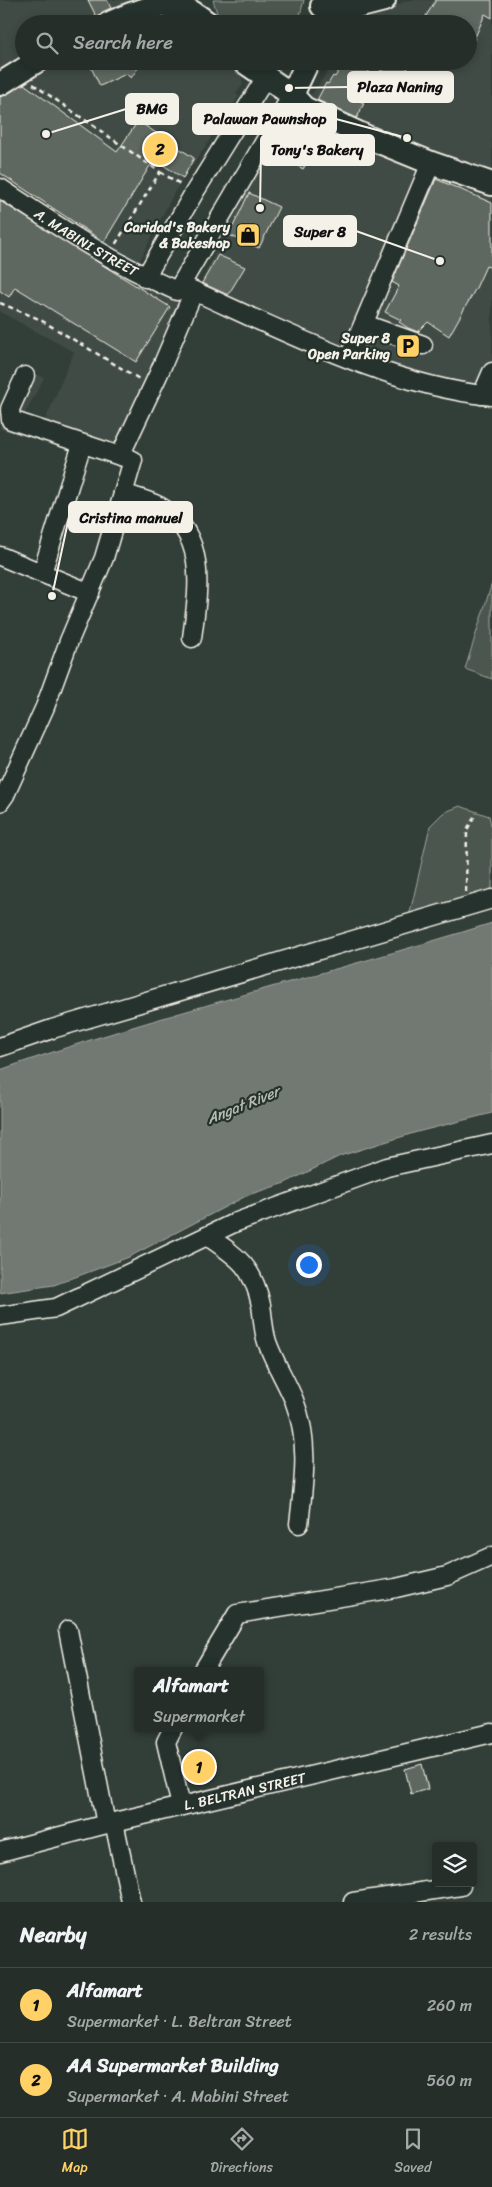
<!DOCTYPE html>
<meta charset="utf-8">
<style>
:root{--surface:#262e2a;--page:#2e3632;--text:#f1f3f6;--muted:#a4a8a8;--line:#424a47;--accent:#ffd166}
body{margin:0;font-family:Sriracha,sans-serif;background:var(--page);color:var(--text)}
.controls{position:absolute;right:15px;bottom:15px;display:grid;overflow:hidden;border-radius:5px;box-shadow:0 2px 8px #0003}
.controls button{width:45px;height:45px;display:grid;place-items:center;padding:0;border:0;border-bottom:1px solid var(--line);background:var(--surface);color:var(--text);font:25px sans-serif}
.you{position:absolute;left:308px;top:1264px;width:18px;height:18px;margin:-12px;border:4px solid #fff;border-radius:50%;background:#1a73e8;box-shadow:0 0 0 8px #1a73e833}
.badge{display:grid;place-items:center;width:32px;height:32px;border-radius:50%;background:var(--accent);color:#111;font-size:16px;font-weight:700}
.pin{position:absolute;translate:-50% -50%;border:2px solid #fff;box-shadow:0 1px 5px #0006}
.popup{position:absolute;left:134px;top:1667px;width:130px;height:65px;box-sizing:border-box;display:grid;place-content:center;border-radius:5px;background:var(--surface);filter:drop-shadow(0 1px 4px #0005);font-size:16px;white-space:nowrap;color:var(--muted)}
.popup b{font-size:19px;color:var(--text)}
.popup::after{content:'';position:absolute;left:50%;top:100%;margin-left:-10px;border:10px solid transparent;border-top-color:var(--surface)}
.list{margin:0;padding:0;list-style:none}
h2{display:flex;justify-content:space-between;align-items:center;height:65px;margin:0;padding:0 20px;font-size:21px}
h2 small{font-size:16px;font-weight:400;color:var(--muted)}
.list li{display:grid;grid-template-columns:32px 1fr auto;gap:15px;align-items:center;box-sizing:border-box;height:75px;padding:0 20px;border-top:1px solid var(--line)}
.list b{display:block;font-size:19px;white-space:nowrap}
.list p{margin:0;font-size:16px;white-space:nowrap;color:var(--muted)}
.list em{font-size:16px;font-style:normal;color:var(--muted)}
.icon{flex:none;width:28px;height:28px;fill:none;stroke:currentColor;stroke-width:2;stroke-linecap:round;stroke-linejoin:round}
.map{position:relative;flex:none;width:492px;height:1902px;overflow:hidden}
.search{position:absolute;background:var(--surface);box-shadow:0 2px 8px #0003;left:15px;right:15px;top:15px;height:55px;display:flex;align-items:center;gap:12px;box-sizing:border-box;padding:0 18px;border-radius:28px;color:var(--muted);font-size:19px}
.sheet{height:215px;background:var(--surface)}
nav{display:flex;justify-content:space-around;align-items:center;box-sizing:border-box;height:70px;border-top:1px solid var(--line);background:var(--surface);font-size:14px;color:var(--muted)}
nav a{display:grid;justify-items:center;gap:2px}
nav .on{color:var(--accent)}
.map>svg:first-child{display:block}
.built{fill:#404b44}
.green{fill:#4c564f;stroke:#a0a49c}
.water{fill:#727972;stroke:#a6a9a1}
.building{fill:#5f6861;stroke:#f4f1e8}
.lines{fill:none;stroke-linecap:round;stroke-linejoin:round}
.minor-casing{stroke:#f4f1e8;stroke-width:21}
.major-casing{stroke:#f4f1e8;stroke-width:26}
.path{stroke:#f4f1e8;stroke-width:2.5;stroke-dasharray:5 4;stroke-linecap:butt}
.minor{stroke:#26332d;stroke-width:18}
.major{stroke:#26332d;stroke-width:22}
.labels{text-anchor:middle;stroke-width:4.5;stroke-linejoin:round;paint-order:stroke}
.poi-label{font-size:14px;font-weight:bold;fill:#f4f1e8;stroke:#26332d;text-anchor:end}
.street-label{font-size:14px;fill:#f4f1e8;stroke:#26332d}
.water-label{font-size:15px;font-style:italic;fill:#babbb3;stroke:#26332d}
.leader{fill:none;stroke:#f4f1e8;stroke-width:2}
.callout-dot{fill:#f4f1e8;stroke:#26332d;stroke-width:2}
.callout{fill:#f4f1e8;stroke:#f4f1e8;stroke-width:2}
.callout-label{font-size:15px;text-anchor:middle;font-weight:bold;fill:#111}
</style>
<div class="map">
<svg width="492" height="1902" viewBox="0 0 492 1902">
<rect width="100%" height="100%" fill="#323e38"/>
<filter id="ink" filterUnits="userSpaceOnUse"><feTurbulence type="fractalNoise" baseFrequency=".02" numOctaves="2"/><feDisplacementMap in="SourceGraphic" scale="10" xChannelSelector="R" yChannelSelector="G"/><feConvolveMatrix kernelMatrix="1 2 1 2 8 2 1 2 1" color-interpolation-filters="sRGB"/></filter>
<g filter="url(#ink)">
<path class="built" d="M0 0H127L130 3 89 24H24V59L0 73Z
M409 0H492V175L468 168 307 101 335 61H468V24H364L376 13Z
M52 61H220L241 75 243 84 236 94 239 96 175 191 135 270 0 181V93Z
M290 106 492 192V255L487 266 492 268V393L381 367 198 288 240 202Z
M0 196 186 309 122 463 0 429V412L28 370 44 378 23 417 43 425 74 352 0 312Z"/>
<path class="green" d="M213 0H304L300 15 293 24H224L217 13Z
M492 583V679L465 669Z
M460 806 489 816 492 829V891L409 917 430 826 443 813Z"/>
<path class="water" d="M492 923V1113L417 1132 340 1156 285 1183 248 1195 129 1257 54 1285 0 1293V1070C162 1013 329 974 492 923Z"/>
<path class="building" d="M88 0H107L111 8 102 12 97 18Z
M436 0H492V18L485 14 468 54V24H421Z
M88 61H143L131 78 126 74 100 86Z
M345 61H412L399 82 373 65 352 97 364 103 357 118 317 100 326 83 328 84 333 76 335 77Z
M24 84 117 152 138 121 194 158 183 178 154 159 104 242 0 173V97Z
M289 126 318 143 303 169 274 152Z
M436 179 492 203V268L486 266 476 288 449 336 428 322 418 332 408 328 399 322 401 320 385 312 399 286 392 282Z
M249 193 279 207 259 248 229 235Z
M0 201 170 307 136 362 15 287 9 297 0 291Z
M218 255 245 267 228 295 202 283Z
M422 1764 428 1789 411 1794 405 1769Z"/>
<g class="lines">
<defs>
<g id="minor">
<path id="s1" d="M0 188C57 226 114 264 177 291L292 95"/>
<path d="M145 278 194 193 266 77"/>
<path d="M183 286C279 329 388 386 492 396"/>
<path d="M364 324 423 345"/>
<path d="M349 358 431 163"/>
<path d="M25 376 10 409 11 420 120 456"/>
<path d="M482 395 492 372"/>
<path d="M123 493C134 497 148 500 159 506 209 534 198 591 192 638"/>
<path d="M0 556 90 593"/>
<path d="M42 573 82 444"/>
<path d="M0 802 5 795 45 707 69 641 104 558 133 460 120 456 159 373 194 291"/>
<path d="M0 1047 52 1029 492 899"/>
<path d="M207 1236C238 1257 253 1266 261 1305 263 1317 263 1330 267 1342 274 1362 286 1381 294 1400 310 1441 304 1481 299 1524"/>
<path d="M0 1316 56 1308 234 1223 387 1167 492 1144"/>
<path d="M68 1630 106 1824"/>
<path d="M203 1671 237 1614 396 1588 447 1576 492 1556"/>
<path d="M173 1728 166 1742 181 1806"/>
<path d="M114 1822 131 1902"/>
<path id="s2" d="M0 1852 114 1822 492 1733"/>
<path d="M353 1902 461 1886"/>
</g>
<path id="major" d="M322 6 353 8 384 0
M108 24C132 13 159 0 186 9 194 12 202 19 209 24
M243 61 292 95 304 108 367 137 431 163 492 184
M0 84 37 61
M292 95 308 61"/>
</defs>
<use href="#minor" class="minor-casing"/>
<use href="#major" class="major-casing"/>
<path class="path" d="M33 84 160 172 115 245
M160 172 182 185
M0 303 39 319 141 380
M466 892 467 830 476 813"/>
<use href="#minor" class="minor"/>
<use href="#major" class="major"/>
</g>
</g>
<defs>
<symbol id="shop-square" viewBox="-11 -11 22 22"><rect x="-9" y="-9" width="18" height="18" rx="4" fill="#ffd166" stroke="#26332d"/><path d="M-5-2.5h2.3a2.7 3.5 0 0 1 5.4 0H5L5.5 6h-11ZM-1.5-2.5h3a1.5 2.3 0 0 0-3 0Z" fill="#111"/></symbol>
<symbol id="parking-square" viewBox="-11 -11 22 22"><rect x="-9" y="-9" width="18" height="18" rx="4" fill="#ffd166" stroke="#26332d"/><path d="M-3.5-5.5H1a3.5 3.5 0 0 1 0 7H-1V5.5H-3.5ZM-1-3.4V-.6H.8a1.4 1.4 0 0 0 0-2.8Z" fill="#111"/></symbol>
</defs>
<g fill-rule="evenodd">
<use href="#shop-square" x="234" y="221" width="28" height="28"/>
<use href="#parking-square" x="394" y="332" width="28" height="28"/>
</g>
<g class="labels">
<g class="poi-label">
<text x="230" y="232">Caridad's Bakery<tspan x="230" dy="16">&amp; Bakeshop</tspan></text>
<text x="390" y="343">Super 8<tspan x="390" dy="16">Open Parking</tspan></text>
</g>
<g class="street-label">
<text dy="5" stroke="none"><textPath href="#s1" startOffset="102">A. MABINI STREET</textPath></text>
<text dy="5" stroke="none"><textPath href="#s2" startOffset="252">L. BELTRAN STREET</textPath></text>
</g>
<g class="water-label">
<text transform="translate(243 1105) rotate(-22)" y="5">Angat River</text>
</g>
</g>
<path class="leader" d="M289 88L348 87M46 134L126 109M407 138L336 119M260 208L261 150M440 261L356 231M52 596L69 517"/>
<g class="callout-dot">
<circle cx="289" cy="88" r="5"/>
<circle cx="46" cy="134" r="5"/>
<circle cx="407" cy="138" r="5"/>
<circle cx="260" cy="208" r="5"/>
<circle cx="440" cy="261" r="5"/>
<circle cx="52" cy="596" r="5"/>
</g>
<g class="callout">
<rect x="348" y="72" width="105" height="30" rx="5"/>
<rect x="126" y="94" width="52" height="30" rx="5"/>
<rect x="193" y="104" width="143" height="30" rx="5"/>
<rect x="261" y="135" width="113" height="30" rx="5"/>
<rect x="284" y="216" width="72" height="30" rx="5"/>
<rect x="69" y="502" width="123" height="30" rx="5"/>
</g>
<g class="callout-label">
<text x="400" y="92">Plaza Naning</text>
<text x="152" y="114">BMG</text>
<text x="265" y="124">Palawan Pawnshop</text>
<text x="317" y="155">Tony's Bakery</text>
<text x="320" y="237">Super 8</text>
<text x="131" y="523">Cristina manuel</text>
</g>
</svg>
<div class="controls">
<button><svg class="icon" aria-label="layers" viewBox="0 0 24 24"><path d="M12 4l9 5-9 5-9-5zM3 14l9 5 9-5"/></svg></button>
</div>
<div class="you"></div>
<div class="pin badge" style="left:199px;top:1767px">1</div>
<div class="popup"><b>Alfamart</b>Supermarket</div>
<div class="pin badge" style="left:160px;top:149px">2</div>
<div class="search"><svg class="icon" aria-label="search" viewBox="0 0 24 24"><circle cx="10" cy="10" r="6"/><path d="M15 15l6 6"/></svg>Search here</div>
</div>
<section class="sheet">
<h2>Nearby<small>2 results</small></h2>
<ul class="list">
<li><span class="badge">1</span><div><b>Alfamart</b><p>Supermarket · L. Beltran Street</p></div><em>260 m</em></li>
<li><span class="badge">2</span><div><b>AA Supermarket Building</b><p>Supermarket · A. Mabini Street</p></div><em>560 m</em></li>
</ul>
</section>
<nav>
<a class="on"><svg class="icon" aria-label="map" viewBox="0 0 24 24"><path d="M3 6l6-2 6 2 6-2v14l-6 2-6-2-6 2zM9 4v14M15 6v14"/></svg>Map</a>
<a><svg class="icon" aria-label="directions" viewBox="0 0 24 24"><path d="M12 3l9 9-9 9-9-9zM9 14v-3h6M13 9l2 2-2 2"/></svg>Directions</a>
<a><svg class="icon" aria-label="saved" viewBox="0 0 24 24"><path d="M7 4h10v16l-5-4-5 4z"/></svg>Saved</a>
</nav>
